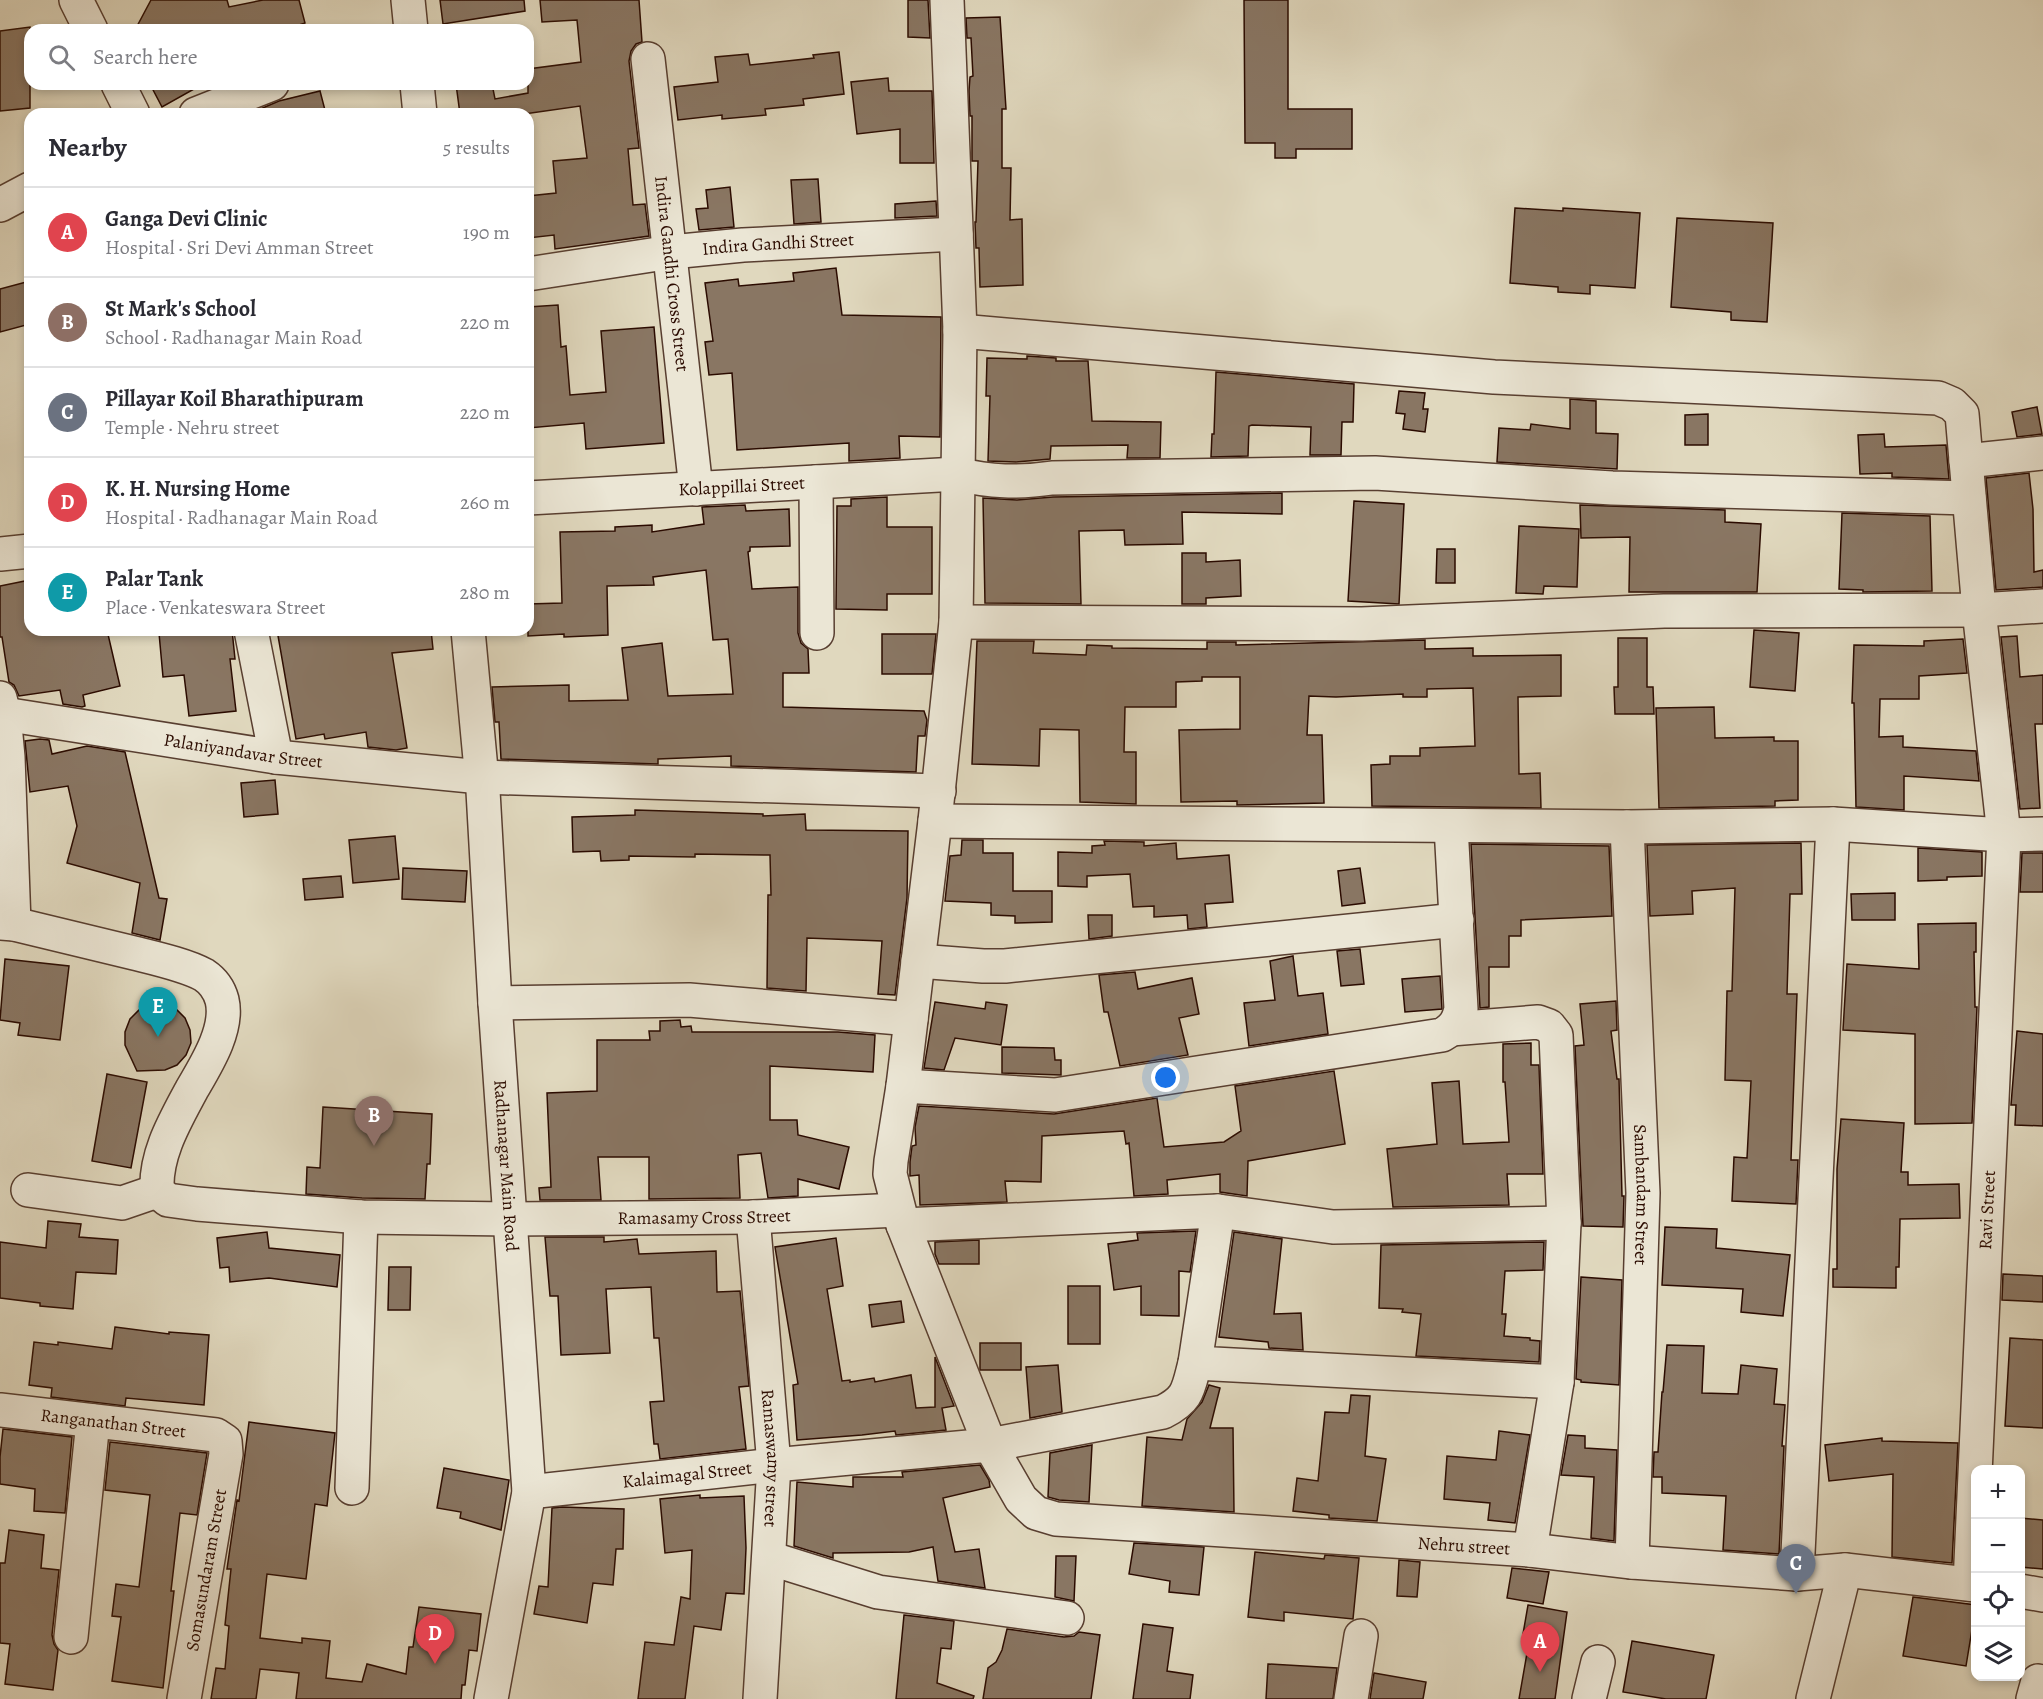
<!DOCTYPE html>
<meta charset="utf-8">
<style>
:root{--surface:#fff;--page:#f7f7f7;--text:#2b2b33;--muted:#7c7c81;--line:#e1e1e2;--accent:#0f766e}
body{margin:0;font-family:Alegreya,serif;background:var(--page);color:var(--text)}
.controls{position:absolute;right:18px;bottom:18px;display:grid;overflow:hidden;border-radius:12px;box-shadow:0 3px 9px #0003}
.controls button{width:54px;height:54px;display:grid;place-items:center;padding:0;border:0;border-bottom:2px solid var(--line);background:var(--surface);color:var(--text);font:30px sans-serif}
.you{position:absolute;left:1166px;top:1078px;width:21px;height:21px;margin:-15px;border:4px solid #fff;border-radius:50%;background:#1a73e8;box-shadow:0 0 0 9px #1a73e833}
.badge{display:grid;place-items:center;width:39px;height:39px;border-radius:50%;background:var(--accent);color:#fff;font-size:20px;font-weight:700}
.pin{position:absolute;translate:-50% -50px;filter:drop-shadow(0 2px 3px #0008)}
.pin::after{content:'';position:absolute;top:32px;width:21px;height:18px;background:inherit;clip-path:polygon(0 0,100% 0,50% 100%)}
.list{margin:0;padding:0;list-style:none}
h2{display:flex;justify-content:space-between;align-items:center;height:78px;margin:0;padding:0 24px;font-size:26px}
h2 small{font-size:20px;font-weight:400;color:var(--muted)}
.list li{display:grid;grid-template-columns:39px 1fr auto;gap:18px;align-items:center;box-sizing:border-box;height:90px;padding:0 24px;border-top:2px solid var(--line)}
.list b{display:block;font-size:22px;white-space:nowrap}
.list p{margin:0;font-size:20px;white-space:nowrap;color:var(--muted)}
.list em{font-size:20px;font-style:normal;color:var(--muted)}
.icon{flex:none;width:33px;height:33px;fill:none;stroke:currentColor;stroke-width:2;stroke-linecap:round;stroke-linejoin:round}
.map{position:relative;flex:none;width:2043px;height:1699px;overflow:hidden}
.search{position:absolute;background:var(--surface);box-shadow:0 3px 9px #0003;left:24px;top:24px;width:510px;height:66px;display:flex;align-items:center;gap:15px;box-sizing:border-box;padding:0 21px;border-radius:18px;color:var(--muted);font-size:22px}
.panel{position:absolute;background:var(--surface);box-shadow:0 3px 9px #0003;left:24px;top:108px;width:510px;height:528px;border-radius:18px}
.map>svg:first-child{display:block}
.building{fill:#897663;stroke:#2b0b00;stroke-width:1.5}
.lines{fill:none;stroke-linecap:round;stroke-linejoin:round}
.minor-casing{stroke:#583e30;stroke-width:36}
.minor{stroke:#ebe6d5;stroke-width:33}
.labels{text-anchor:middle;stroke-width:6;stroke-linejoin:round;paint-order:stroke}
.street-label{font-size:18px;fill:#2b0b00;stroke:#ebe6d5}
</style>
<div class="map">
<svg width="2043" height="1699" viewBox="0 0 2043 1699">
<rect width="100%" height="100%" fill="#e0d8be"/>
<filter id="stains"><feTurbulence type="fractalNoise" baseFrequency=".00333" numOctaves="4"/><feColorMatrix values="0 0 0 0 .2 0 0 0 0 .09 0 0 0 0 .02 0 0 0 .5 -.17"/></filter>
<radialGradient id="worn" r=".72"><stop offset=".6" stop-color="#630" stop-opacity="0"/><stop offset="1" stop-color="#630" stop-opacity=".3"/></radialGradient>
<path class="building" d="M151 0H227L229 7 263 0H299L305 23 296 26 297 30H240L239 26 222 30H135Z
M440 0H524L525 11 443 24Z
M540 0H639L642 42 636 44 631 51 629 61 639 148 628 149 633 205 645 204 649 236 555 249 554 235 528 238V196L556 193 553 161 587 158 580 106 524 114H460L456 84H492L495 99 528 93V69L581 62 577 20 542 22Z
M908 0H928L930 38 908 37Z
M1244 0H1288V109H1352V149H1296V158H1275V143H1245Z
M1000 17 1006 109H1002V168H1011L1010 220 1022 219 1023 285 980 287 979 248H976L975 222H976L978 161H972V116H970L969 91 970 77 973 76 971 38H967L966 18Z
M30 27V108L0 111V31Z
M839 52 844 94 803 99 804 105 765 109 766 115 722 119V115L678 120 674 87 718 82 715 57 748 54 750 65 814 58 813 55Z
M888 78 889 91H932L934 163H900V129L857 134 851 82Z
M150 84H203L162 107Z
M320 91 326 114H259L258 110 279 101Z
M818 179 821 222 794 224 791 180Z
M730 187 734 227 699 230 696 209 708 208 706 190Z
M936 201 937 216 895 218V204Z
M1515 208 1563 211V208L1640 213 1635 288 1590 285V294L1558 292V287L1510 283Z
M1677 218 1773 223 1767 322 1731 320V312L1671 307Z
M836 268 842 315 941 317 940 437 899 436 900 458 849 461V443L737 450 732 373 709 375 705 342 713 341 705 283 738 279 739 286 794 281 793 273Z
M30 281V324L0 332V289Z
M558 305 561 347 566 346 570 395 606 392 601 331 654 327 664 443 586 449 584 423 528 428V307Z
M1027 356 1056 358V361H1088L1092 421 1161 422 1160 458H1127L1128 445 1051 446 1050 459 1016 462 988 461 990 396H986L987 358 1027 359Z
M1216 372 1354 384 1353 422H1342L1341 455H1310L1311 427 1252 425 1249 426 1248 456 1211 457 1212 434H1214Z
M1399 391 1425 393 1423 409H1428L1425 432 1403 429 1405 414 1396 413Z
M1570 399 1596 401V433L1618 434 1617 469 1497 462 1499 428 1530 430 1531 424 1570 429Z
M2037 407 2042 434 2017 437 2012 412Z
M1708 414V445H1685V415Z
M1884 434 1885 447 1946 445 1949 479 1892 477V473L1860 474 1858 435Z
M2029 473 2033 509 2034 572 2043 570V587L1996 590 1986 478Z
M1282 493V514L1182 512 1183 544 1125 545 1124 530 1079 531 1081 604 985 603 983 498 1017 500 1053 497Z
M887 497V527H932V594H887V610L836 609 837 506H851V499Z
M1354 501 1404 504 1399 604 1348 601Z
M745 505 746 511 789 509 790 546 750 547V551L748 552 752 589 798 587V633L801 643 808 649 809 673H783V707L924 711 927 720 925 736H918L916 772 731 766V756L658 759V764L501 759 499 722H495L492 687 569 685V701L628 700 622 648 662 643 668 696 733 694 728 639 713 640 706 570 653 577 654 585 607 586 608 635 564 637V634L528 636V604L562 603 560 532 615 531V527L652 525V532L704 524 702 507Z
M1580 505 1725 510V522L1761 524 1757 592H1629L1630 537 1581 538Z
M1842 513 1930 516 1932 591 1863 592V590L1839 589Z
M1519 526 1579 529 1577 587 1544 586 1543 594 1516 593Z
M1437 549H1455V583H1436Z
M1182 553H1206V562L1240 560 1241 596 1206 598V604H1182Z
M30 580V630H107L120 686 83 695 85 706 82 707 63 704 60 690 19 696 14 685 9 682 2 637H0V586Z
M195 630H232L235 659H230L236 711 189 716 184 675 163 677 159 633Z
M277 630H431L433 649 392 653 407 748 396 750 368 747 366 732 325 739 324 734 296 739Z
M1754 630 1799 633 1795 691 1750 687Z
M882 634H936L932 674H882Z
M2017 636 2020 677 2043 675V724H2035L2040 808 2020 809 2001 637Z
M1618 638H1647V687H1653L1654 714H1615L1614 687H1618Z
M1963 639 1967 673 1919 676V699H1880L1879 737 1903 736V747L1976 751 1979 781 1904 776V810L1856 807 1854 703H1852L1854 645 1924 646V641Z
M1425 640V649L1473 648V656L1561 655V696L1518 697 1519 774 1540 773 1541 808 1372 806 1371 765 1390 764V756H1420V748L1475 746 1473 688 1427 689V697H1403V694L1336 697 1309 696 1307 735H1322L1324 803 1237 805V801L1181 802 1179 730 1240 729V677H1202V681L1176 682V707H1125L1124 752H1136V804L1080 802 1079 730 1040 729 1039 766 972 764 977 641H1034L1033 653 1086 655 1087 645 1112 646V648L1207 649V642H1236V645Z
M1714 707 1715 738 1774 737V741H1798V800L1775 801V806L1659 808 1656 708Z
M40 739 49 740 52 754 87 746 125 752 159 898 167 899 160 940 132 933 140 883 67 863 77 826 68 786 30 792 25 741Z
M275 780 278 814 244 817 241 783Z
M635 810 763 814V816L805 814 806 830 908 831 907 898 895 995 878 994 882 941 807 938 806 991 767 988 768 895H771L770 855 695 854V857L629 856V860L601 861 600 851 573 852 572 817 635 815Z
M395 836 399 879 353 883 349 840Z
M962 840H983V853H1013V891H1052V922L1015 923V916L991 915V903L945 901 950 856 961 855Z
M1104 841 1144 842V846L1176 843 1177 859 1229 855 1233 902 1205 904 1207 927 1188 929 1187 915 1154 917V906L1133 907 1130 874 1087 876V887L1058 886V852L1092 853V846L1105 845Z
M1801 843 1802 894H1790L1787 994H1797L1791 1160H1798L1796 1204 1732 1201 1734 1157 1747 1158 1751 1081 1725 1080 1727 991H1732L1735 888 1692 891 1693 914 1650 916 1647 845Z
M1471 844 1609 846 1612 916 1521 920V936H1509V967H1489V1007L1480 1008Z
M1918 848 1982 852V876L1947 877V880L1918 881Z
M2022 853H2043V892H2020Z
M403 868 467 871 465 902 402 899Z
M1360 868 1365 903 1342 906 1338 871Z
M341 876 343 897 305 900 303 879Z
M1895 893V920H1852L1851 894Z
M1088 915H1112V936L1089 939Z
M1976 923V952H1974L1975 1007H1977L1972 1123 1915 1124V1034L1843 1030 1847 964 1919 969 1918 924Z
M1360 949 1364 984 1341 986 1337 951Z
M1293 956 1298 996 1323 993 1328 1034 1249 1046 1244 1003 1275 1000 1270 961Z
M5 959 69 966 60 1040 18 1035 20 1023 0 1020Z
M1135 972 1138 989 1192 978 1199 1014 1179 1018 1188 1055 1120 1066 1108 1012H1104L1099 975Z
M1440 976 1442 1009 1405 1012 1402 979Z
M1616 1001 1617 1030 1611 1031 1617 1079H1619L1622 1196H1624L1623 1227 1583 1226 1575 1046 1584 1045 1580 1004Z
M935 1002 985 1009 986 1002 1007 1005 1001 1045 955 1038 944 1070 924 1068Z
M151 1005H164L176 1009 185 1018 190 1030 191 1043 186 1055 177 1065 165 1070 137 1071 125 1045V1032L130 1019 139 1010Z
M680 1020 681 1027 691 1026 692 1032H838L875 1035 873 1072 770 1066V1120H797L798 1135 849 1147 839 1189 798 1179V1196L768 1198 761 1153 738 1155 740 1198 649 1199V1157H598L601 1200H540L539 1188 551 1187 547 1093 597 1091V1040H650L649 1031H660V1021Z
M2017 1031 2043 1034V1126L2015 1125 2016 1105H2011Z
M1531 1043V1065H1539L1543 1174H1507L1509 1205 1393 1207 1387 1149 1437 1144 1432 1083 1459 1081 1463 1144 1509 1142 1505 1082H1503V1044Z
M1002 1047 1054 1048 1055 1060H1061V1075L1002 1073Z
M1334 1071 1345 1144 1248 1161 1247 1196 1220 1192V1174L1167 1180 1168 1194 1134 1196 1129 1143 1126 1144 1124 1131 1042 1136 1041 1182 1005 1181 1007 1202 920 1205 919 1175 910 1176V1162L912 1146 916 1145 915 1127 919 1106 1054 1114 1157 1098 1164 1147 1224 1142 1241 1131 1235 1086Z
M107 1074 147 1082 131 1168 92 1161Z
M323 1107 432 1114 430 1164H427L425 1199 362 1198 306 1194 307 1167 320 1168Z
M1841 1119 1904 1123 1901 1172H1908V1185L1959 1184 1960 1218 1900 1219 1899 1267H1896V1288L1833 1287V1269H1837V1169Z
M48 1221 81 1224 79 1237 118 1240 116 1274 76 1272 73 1309 40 1306V1303L0 1298V1242L46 1248Z
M1665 1227 1717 1229 1716 1248 1790 1255 1783 1316 1741 1312 1743 1289 1662 1285Z
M1196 1231 1190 1272 1179 1271V1316L1141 1315V1286L1114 1290 1108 1244 1138 1240 1137 1233Z
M267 1232 269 1248 340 1255 337 1287 269 1278 230 1282 229 1267 220 1268 217 1238Z
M1234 1232 1282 1239 1274 1314 1301 1313 1303 1350 1269 1348 1268 1342 1219 1337Z
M545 1237H604V1242L637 1239 639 1254 716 1251 717 1292 740 1291 749 1386 739 1387 746 1449 660 1459 658 1444H654L650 1402 664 1401 659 1338H654L651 1287 606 1289 610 1353 561 1355 558 1296H550Z
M836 1238 843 1286 827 1289 842 1381 850 1380V1382L874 1378 875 1382 911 1375 916 1408 935 1407V1357L954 1406 942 1408 946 1430 896 1435 895 1431 862 1435 797 1440 793 1385 798 1384 775 1247Z
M979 1240V1264H939L935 1254V1242Z
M1544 1242 1543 1270 1505 1271 1502 1314H1506L1504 1336 1530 1338V1340L1540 1341 1539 1362 1416 1356 1421 1314 1402 1312 1403 1309 1379 1308 1381 1245Z
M389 1267H411L410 1310H388Z
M2003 1274 2043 1276V1302L2002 1300Z
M1581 1277 1622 1280 1619 1385 1581 1382V1380L1576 1379Z
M1068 1286H1100V1344H1068Z
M901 1301 904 1322 872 1327 869 1305Z
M115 1327 169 1334V1332L209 1335 204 1405 126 1398 125 1406 51 1397 52 1388 29 1385 34 1342 58 1345V1342L112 1349Z
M2010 1338 2043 1340V1428L2005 1426Z
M980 1343H1021V1370H980Z
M1667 1345 1704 1346 1702 1393 1738 1394 1741 1365 1777 1369 1774 1404 1785 1405 1782 1446H1784L1779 1554 1723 1550 1726 1496 1662 1493V1477H1653L1654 1452H1658L1662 1392H1663Z
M1058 1365 1062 1412 1030 1418 1026 1367Z
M1209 1385 1220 1388 1210 1428H1233L1234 1512 1142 1506 1147 1437 1182 1440 1187 1419 1202 1402Z
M1351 1395 1370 1396 1365 1456 1386 1459 1377 1521 1329 1518V1515L1293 1511 1297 1478 1318 1481 1325 1412 1349 1413Z
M249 1422 335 1433 327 1506 315 1504 306 1579 267 1574 260 1638 302 1643V1638L330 1641 326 1678 362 1682 367 1664 406 1674 409 1647H413L419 1607 481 1614 477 1651 469 1650 465 1685H462L461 1699H296L299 1673 260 1669 256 1699H211L216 1668 225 1669 229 1626 225 1625 231 1569H227L237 1500 239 1501Z
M3 1429 72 1437 65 1513 34 1511 35 1489 0 1484V1457Z
M1499 1431 1530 1435 1515 1523 1488 1520 1490 1503 1444 1499 1447 1456 1496 1460Z
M1568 1435 1585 1436V1448L1617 1450 1614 1541 1591 1538 1594 1477 1561 1475Z
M1882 1438V1441L1958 1443 1952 1563 1892 1557 1893 1474 1829 1481 1825 1445Z
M110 1442 207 1453 197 1515 180 1513 171 1591H174L163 1688 112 1681 121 1617 112 1616 116 1584 139 1587 150 1495 105 1490Z
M1092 1445 1089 1502 1059 1500 1048 1497 1050 1453Z
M980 1465 989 1480 990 1487 943 1498 955 1552 979 1549 985 1588 938 1581 933 1547 909 1552 833 1553V1558L794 1546 797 1482 853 1487V1477H903L902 1472Z
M444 1468 509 1480 501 1530 460 1518 461 1512 437 1508Z
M700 1495V1498L744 1496 746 1548 744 1594 726 1593 721 1630 694 1626 685 1699H638L645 1642 674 1645 681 1597 690 1599 692 1550 665 1553 660 1499Z
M562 1507 624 1509 623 1549H616L613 1585 593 1583 587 1623 534 1614 539 1586 548 1587 552 1508Z
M2020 1518 2043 1520V1569L2020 1567Z
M9 1530 44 1535 41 1568 59 1570 52 1635 54 1644 58 1650 53 1690 5 1684 10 1644 0 1643V1563H5Z
M1134 1543 1204 1547 1199 1595 1169 1592 1170 1581 1129 1574Z
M1255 1552 1324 1559 1325 1555 1359 1558 1353 1619 1284 1612V1621L1248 1617Z
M1056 1556H1076L1074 1601 1055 1597Z
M1399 1560 1420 1562 1417 1597 1397 1596Z
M1512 1568 1549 1572 1543 1604 1507 1598Z
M1913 1597 1976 1605 1966 1666 1903 1656Z
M1528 1605 1567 1612 1555 1699H1519L1530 1636 1523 1634Z
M904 1615 954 1621 951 1649 941 1648 937 1683 974 1696 973 1699H896Z
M1143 1624 1173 1628 1167 1671 1193 1675 1190 1699H1133Z
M1007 1629 1064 1637 1074 1636 1079 1632 1100 1635 1091 1699H983L988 1668 996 1662 1002 1650Z
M1632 1641 1714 1655 1706 1699H1666L1623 1692Z
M1268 1664 1337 1668 1333 1699H1266Z
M1374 1673 1426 1682 1423 1699H1370Z"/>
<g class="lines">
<defs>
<g id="minor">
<path d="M76 0 91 30"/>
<path d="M408 0 411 30"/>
<path id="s1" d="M947 0 960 331 956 622 935 821 903 1086 891 1161 890 1174 903 1225 990 1445 1021 1499 1036 1513 1056 1519 1530 1550 1632 1562 1797 1574 1845 1570 1976 1585"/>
<path id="s2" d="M648 59 696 489"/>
<path d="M118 84 133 114"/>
<path d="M417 84 420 114"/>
<path d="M196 114 272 84"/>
<path d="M0 205 30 189"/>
<path id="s3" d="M528 274 671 252 743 245 956 234"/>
<path d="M960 331 1494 377 1938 398 1952 404 1962 414 1979 610 2004 835 1970 1584"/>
<path d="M1966 461 2043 453"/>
<path d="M816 482 817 633"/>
<path id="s4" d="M528 498 957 474C991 482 1018 483 1052 478L1375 473 1612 488 1969 498"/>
<path d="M0 554 30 551"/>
<path d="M956 622 1362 624 1664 611 1979 610 2043 606"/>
<path d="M251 630 276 757"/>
<path id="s5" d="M468 630 483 791 495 1003 529 1492 491 1699"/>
<path d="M0 698 4 714 8 757 14 924"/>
<path id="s6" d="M4 714 276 757 481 777 939 791"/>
<path d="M935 821 1627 827 1833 824 2004 835 2043 834"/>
<path id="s7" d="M1627 827 1643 1193 1632 1562"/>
<path id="s8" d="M0 923 14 924C54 934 94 943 134 953 154 958 186 965 204 975 213 981 219 989 222 1000 229 1029 206 1065 192 1089 175 1121 155 1154 157 1191L168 1200 197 1204 361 1217 510 1219 753 1217 898 1210"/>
<path d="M918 961 983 966H1005L1457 920"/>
<path d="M495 1003 689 1000 911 1019"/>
<path d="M1451 1029 1538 1022 1549 1026 1556 1035 1564 1223 1557 1382 1530 1550"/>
<path d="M903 1086 1055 1095 1442 1035C1454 1028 1458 1022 1461 1009L1451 826"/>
<path d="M28 1190 122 1203 157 1191"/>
<path d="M1218 1211 1195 1363 1557 1382"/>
<path id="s9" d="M753 1217 774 1465 760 1699"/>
<path d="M903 1225 1218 1211 1333 1227 1564 1223"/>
<path id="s10" d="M0 1410 216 1435 225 1441 226 1454 184 1699"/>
<path d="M352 1488 361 1217"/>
<path id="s11" d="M529 1492 774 1465 990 1445 1163 1412C1189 1399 1188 1389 1195 1363"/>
<path d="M769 1558 878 1592 1067 1618"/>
<path d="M1797 1574 1833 824"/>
<path d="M2020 1591 2043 1595"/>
<path d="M71 1637 93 1421"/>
<path d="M1351 1699 1361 1636"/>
<path d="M1589 1699 1598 1662"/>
<path d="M1813 1699 1845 1570"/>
<path d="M2033 1699 2038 1681"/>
</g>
</defs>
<use href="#minor" class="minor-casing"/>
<use href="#minor" class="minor"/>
</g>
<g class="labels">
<g class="street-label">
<text dy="6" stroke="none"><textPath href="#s3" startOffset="252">Indira Gandhi Street</textPath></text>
<text dy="6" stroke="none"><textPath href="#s2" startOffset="216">Indira Gandhi Cross Street</textPath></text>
<text dy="6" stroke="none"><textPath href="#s4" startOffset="214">Kolappillai Street</textPath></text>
<text dy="6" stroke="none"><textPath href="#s6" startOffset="242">Palaniyandavar Street</textPath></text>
<text dy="6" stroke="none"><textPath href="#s5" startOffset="537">Radhanagar Main Road</textPath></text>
<text dy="6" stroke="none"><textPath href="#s7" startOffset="368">Sambandam Street</textPath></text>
<text transform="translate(1987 1210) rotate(-87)" y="6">Ravi Street</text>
<text dy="6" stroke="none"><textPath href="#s8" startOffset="999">Ramasamy Cross Street</textPath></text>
<text dy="6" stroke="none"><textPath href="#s10" startOffset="114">Ranganathan Street</textPath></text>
<text dy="6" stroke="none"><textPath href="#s9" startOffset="242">Ramaswamy street</textPath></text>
<text dy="6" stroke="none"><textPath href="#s11" startOffset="159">Kalaimagal Street</textPath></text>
<text dy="6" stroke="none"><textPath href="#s1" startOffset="1980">Nehru street</textPath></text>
<text transform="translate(206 1570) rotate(-80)" y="6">Somasundaram Street</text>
</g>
</g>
<rect width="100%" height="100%" filter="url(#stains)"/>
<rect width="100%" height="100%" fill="url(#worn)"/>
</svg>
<div class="controls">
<button>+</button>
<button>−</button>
<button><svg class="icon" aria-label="locate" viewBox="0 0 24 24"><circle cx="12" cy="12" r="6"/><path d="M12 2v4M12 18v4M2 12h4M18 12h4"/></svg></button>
<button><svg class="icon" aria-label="layers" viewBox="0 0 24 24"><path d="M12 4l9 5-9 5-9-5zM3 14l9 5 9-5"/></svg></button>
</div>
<div class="you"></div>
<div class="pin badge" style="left:1540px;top:1672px;background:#e0444e">A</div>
<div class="pin badge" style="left:374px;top:1146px;background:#8d6e63">B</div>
<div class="pin badge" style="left:1796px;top:1594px;background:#6b7280">C</div>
<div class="pin badge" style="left:435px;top:1664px;background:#e0444e">D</div>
<div class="pin badge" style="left:158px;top:1037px;background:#0f9aa8">E</div>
<div class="search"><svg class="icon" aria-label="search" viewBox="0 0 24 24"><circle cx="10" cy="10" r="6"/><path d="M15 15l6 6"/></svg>Search here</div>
<section class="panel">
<h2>Nearby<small>5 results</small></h2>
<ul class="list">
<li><span class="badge" style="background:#e0444e">A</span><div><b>Ganga Devi Clinic</b><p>Hospital · Sri Devi Amman Street</p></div><em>190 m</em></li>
<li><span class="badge" style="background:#8d6e63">B</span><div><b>St Mark's School</b><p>School · Radhanagar Main Road</p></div><em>220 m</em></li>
<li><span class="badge" style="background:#6b7280">C</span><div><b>Pillayar Koil Bharathipuram</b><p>Temple · Nehru street</p></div><em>220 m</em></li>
<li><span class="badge" style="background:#e0444e">D</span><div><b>K. H. Nursing Home</b><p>Hospital · Radhanagar Main Road</p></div><em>260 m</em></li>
<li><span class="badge" style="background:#0f9aa8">E</span><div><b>Palar Tank</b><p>Place · Venkateswara Street</p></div><em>280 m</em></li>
</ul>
</section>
</div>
